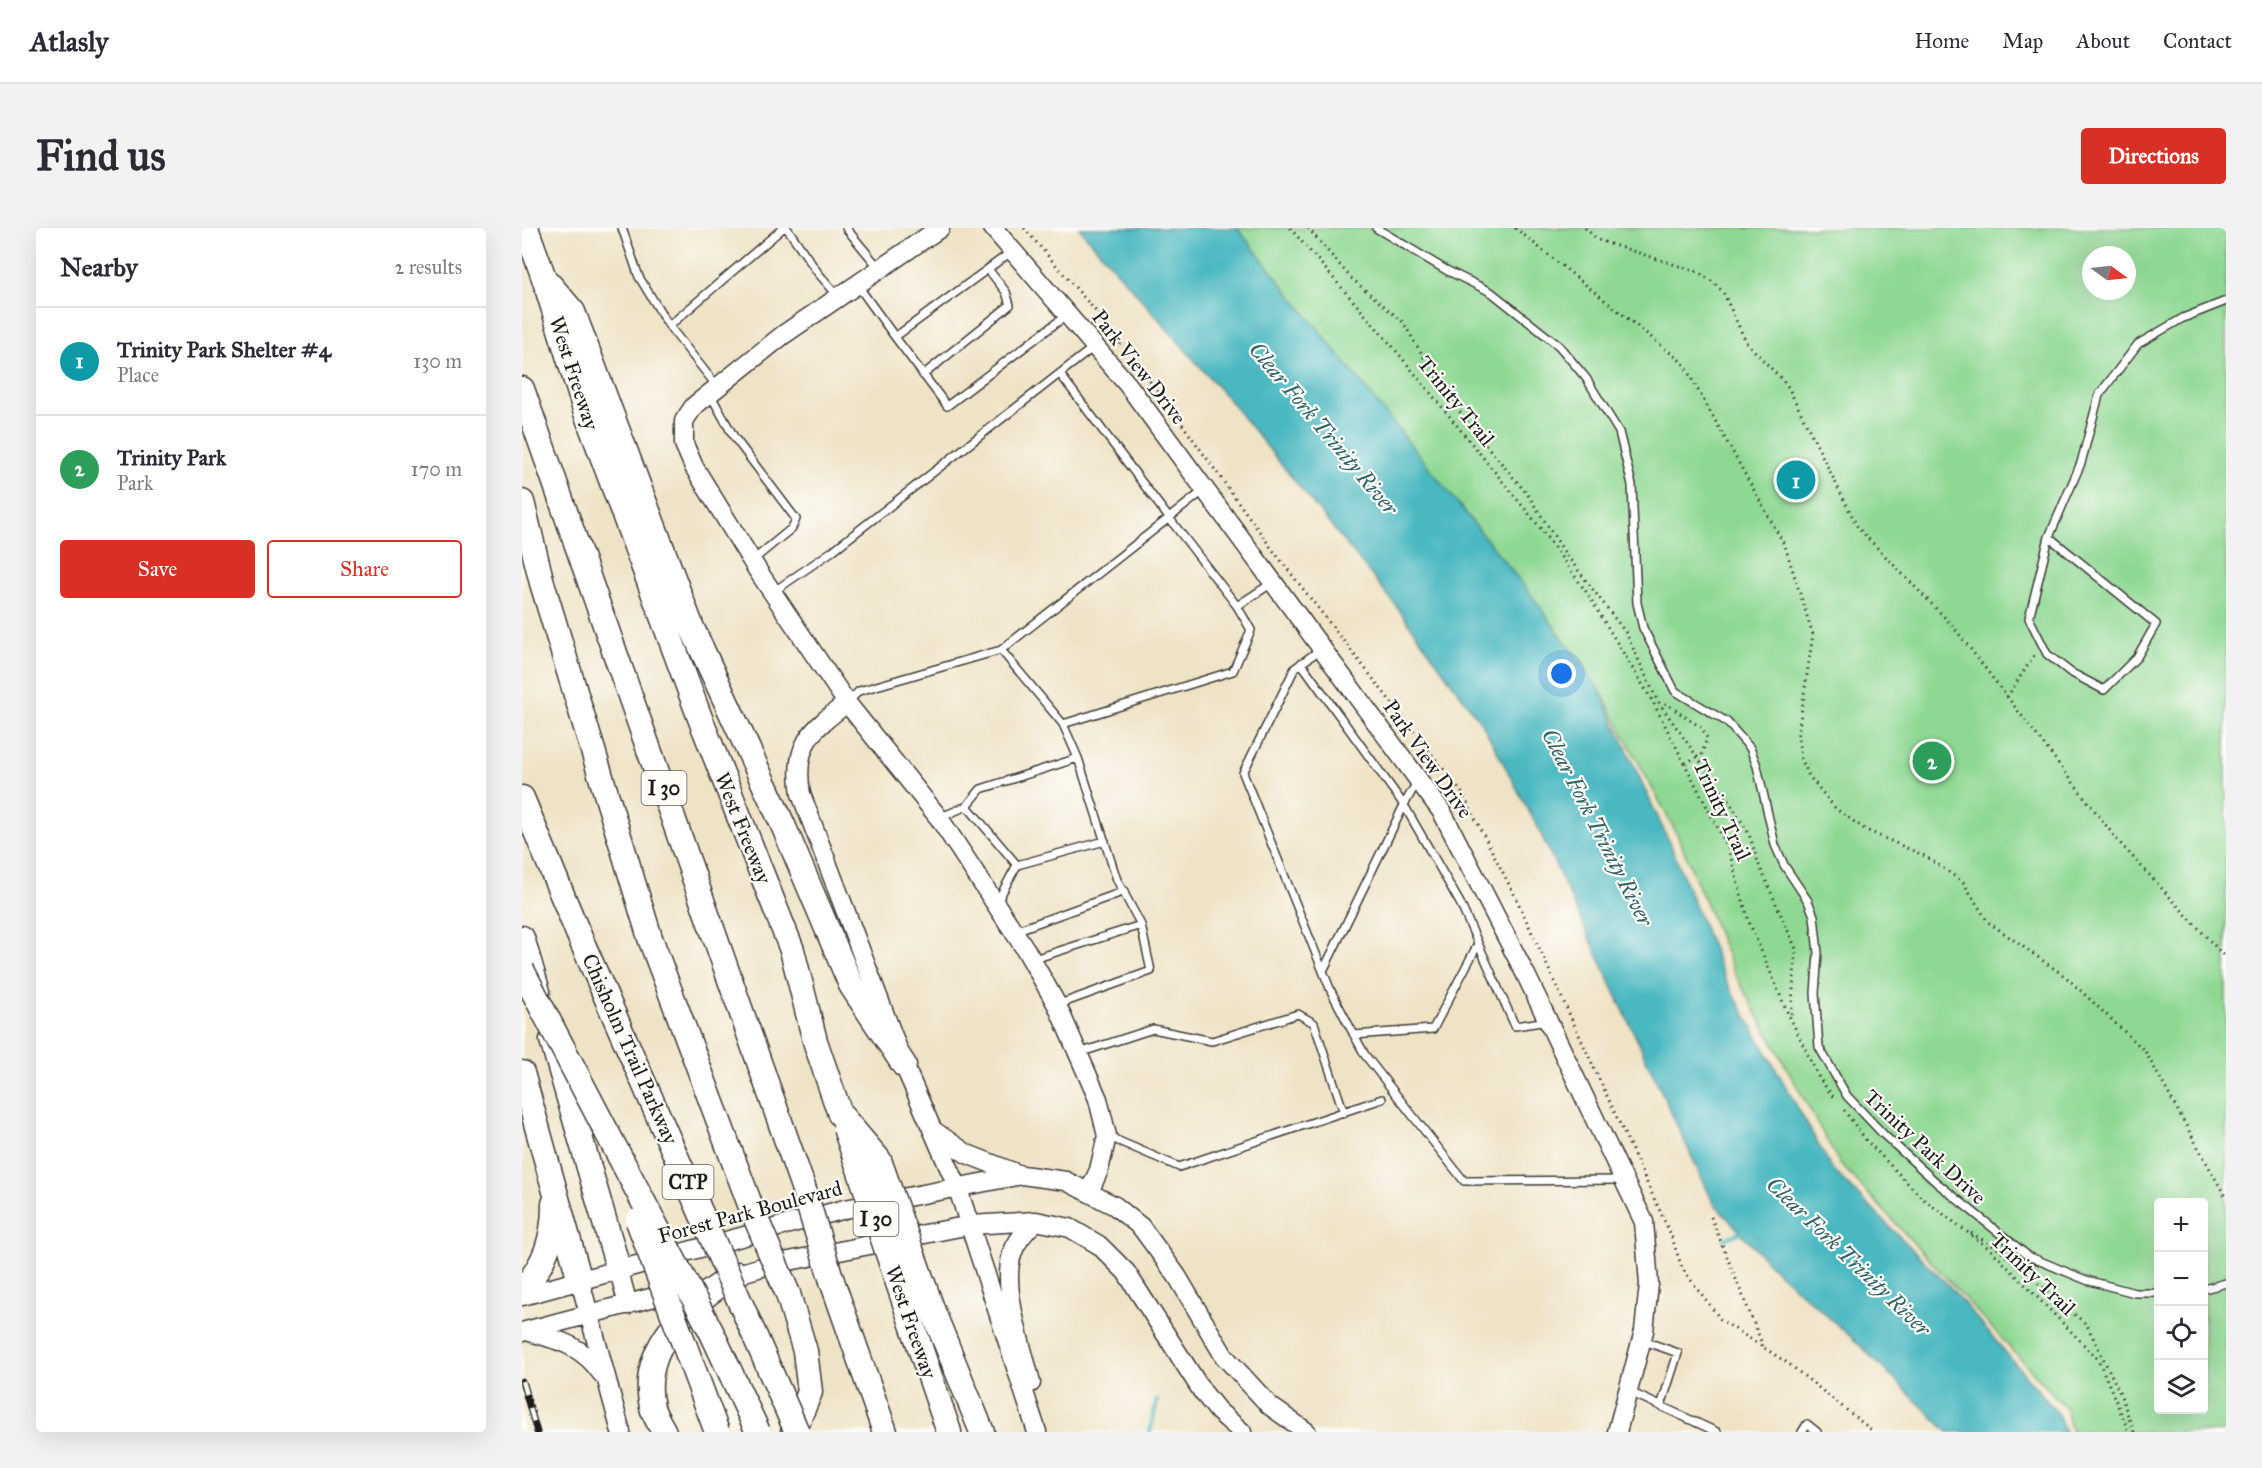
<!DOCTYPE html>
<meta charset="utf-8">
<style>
:root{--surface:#fff;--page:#f2f2f3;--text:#2b2b33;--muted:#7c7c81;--line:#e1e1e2;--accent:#d93025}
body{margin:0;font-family:"IM FELL Great Primer",serif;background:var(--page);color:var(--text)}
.controls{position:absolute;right:18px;bottom:18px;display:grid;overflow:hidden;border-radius:6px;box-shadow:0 6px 24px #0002}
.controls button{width:54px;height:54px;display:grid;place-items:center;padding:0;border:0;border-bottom:2px solid var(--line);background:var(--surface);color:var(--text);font:30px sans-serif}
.compass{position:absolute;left:1560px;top:18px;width:54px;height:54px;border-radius:50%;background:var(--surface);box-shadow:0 6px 24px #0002;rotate:105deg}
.you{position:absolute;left:1040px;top:446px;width:21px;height:21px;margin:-15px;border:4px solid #fff;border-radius:50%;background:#1a73e8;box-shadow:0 0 0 9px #1a73e833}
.badge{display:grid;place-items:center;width:39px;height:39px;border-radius:50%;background:var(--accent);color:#fff;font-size:20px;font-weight:700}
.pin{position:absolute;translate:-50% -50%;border:3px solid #fff;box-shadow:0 2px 6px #0006}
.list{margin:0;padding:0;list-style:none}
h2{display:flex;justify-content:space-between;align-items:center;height:78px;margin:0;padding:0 24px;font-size:26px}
h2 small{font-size:20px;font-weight:400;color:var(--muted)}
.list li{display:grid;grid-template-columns:39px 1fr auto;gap:18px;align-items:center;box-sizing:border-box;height:108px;padding:0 24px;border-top:2px solid var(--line)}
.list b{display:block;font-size:22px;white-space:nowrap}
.list p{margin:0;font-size:20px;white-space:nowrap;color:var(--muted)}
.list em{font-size:20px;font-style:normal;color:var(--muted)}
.actions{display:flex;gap:12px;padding:18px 24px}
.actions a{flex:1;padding:14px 0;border:2px solid var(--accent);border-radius:6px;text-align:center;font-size:21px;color:var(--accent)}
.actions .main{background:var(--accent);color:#fff}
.icon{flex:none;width:33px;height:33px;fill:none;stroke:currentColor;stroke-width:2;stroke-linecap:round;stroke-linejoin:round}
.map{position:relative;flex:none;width:1704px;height:1204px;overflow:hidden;border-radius:6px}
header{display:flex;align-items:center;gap:36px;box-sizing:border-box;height:84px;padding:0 30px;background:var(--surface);border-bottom:2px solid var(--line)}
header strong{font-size:28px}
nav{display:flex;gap:33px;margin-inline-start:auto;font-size:21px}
.intro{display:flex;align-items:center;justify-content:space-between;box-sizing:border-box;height:144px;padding:0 36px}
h1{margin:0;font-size:42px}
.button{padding:15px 27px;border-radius:6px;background:var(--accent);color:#fff;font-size:21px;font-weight:700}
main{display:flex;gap:36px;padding:0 36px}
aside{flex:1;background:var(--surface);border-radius:6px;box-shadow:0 6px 24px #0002}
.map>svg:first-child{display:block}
.green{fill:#8ed893;stroke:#557a58;stroke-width:1.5;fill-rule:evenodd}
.water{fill:#49b8c1;stroke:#326a6e;stroke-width:1.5}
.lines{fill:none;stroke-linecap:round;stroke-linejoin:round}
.stream{stroke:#49b8c1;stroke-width:4.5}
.lane-casing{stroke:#3c3a36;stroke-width:10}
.secondary-casing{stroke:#3c3a36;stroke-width:21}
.highway-casing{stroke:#3c3a36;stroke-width:27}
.path{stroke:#3c3a36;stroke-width:3;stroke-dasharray:1.5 4.5;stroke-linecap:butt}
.lane{stroke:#fff;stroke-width:7}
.secondary{stroke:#fff;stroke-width:18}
.highway{stroke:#fff;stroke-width:24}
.rail-casing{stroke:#1c1c1c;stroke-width:7}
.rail{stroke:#fdfcf7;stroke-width:4.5;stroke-dasharray:14;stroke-linecap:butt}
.highway-bridge-casing{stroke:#3c3a36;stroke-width:27;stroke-linecap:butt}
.highway-bridge{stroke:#fff;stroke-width:24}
.labels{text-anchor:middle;stroke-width:4.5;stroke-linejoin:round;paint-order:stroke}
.shield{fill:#fdfcf7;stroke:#605f5e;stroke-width:1.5}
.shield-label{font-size:20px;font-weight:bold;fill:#1c1c1c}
.street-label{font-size:21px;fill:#1c1c1c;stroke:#fdfcf7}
.water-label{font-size:22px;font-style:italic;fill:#306266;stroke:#fdfcf7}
</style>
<header>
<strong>Atlasly</strong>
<nav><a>Home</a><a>Map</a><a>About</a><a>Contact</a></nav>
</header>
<div class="intro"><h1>Find us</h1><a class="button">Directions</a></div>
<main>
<aside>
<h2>Nearby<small>2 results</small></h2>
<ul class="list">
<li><span class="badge" style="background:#0f9aa8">1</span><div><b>Trinity Park Shelter #4</b><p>Place</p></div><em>130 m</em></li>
<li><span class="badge" style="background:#2e9e5b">2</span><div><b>Trinity Park</b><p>Park</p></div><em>170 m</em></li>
</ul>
<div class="actions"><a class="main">Save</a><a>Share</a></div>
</aside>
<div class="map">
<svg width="1704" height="1204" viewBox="0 0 1704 1204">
<rect width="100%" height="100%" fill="#fdfcf7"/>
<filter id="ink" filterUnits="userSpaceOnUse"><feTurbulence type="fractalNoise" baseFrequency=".0167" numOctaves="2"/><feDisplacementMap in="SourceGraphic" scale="12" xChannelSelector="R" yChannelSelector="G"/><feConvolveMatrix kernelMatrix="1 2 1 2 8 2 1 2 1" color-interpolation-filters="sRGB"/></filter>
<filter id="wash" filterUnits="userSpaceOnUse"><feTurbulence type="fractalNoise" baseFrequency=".008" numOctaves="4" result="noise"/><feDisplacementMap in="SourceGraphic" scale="24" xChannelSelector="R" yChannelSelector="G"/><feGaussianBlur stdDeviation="1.35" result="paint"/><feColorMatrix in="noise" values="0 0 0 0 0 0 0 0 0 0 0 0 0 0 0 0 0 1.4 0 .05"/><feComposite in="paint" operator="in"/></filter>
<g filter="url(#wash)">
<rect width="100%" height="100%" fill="#efe3c6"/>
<path class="green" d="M715 0H1704V1204H1550L1543 1179 1317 934 1214 748 1155 606 1077 461ZM1569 27H1605V63H1569ZM1636 974H1682V1182H1636Z"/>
<path class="water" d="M557 0H715L1010 368 1077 461 1149 618 1203 751 1311 942 1428 1059 1536 1186 1543 1204H1426L1331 1111 1249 1038 1191 974 1017 602 962 499 872 375 702 166Z"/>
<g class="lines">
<path class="stream" d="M1202 1011 1222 1003
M628 1204 635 1172"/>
</g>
</g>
<g filter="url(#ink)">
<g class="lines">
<defs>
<path id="lane" d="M100 0 117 49 147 98 194 157
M265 0 296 45 317 69
M324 0 357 40
M854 0 924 42 969 64 1037 118 1064 150 1097 204 1110 257 1115 375 1121 400 1153 463 1205 494 1228 520 1235 538 1253 617 1262 637 1286 673 1292 688 1296 725 1293 765 1297 819 1325 868 1362 907 1415 955 1506 1028 1564 1052 1613 1065H1636
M489 24 373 109 425 178 546 86
M336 58 373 109
M147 98 261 0
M538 146 647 290 681 263
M401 147 488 77 484 64 466 41
M188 166 212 209 274 291 270 300 230 333
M1527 309 1634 396 1615 429 1582 462 1548 444 1525 426 1507 390 1527 309 1559 235 1577 167 1616 116 1661 90 1704 73
M251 364 309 324 573 118
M799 421 773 440 721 545 809 763 832 807 843 827 942 953 1101 952
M479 422 541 496 711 443 729 402 715 378
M779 435 882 577 895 554
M326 474 337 463 479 422 647 290 715 378 750 355
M445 578 459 561 556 530
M419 589 445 578 495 637 475 674
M495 637 583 613
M493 703 603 663
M512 731 619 697
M801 743 882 577 938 675 993 798 1026 793
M535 777 629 743 619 697 595 652 556 530 541 496
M832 807 911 801 956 716
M557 825 631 801 690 813 776 786 792 795 822 885
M585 908 657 939 860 871
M1682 1061 1704 1055
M1122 1113 1156 1125 1139 1178
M1108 1164 1195 1204
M1280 1204 1285 1196 1295 1204"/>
<path id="secondary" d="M418 0 261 107 172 178 162 193V216L172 239 236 343 325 475 417 590 504 722 535 777 576 871 585 908 577 942 567 964
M471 0 606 157 920 584 1004 747 1122 994 1127 1056 1122 1103 1095 1204
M325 475C288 503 271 517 279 566L382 837 435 958 515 1204
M412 903 445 926 496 946
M97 1043 106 1077
M205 1049 247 1037 448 997 514 993 548 1000 577 1017 604 1044 680 1163 696 1183 720 1204
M58 1053 99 1204
M0 1068 323 981 500 947 544 953 593 978 619 999 655 1048 702 1128 748 1178 785 1204
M0 1104 155 1063
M8 1104C38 1112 62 1119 80 1146
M509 1155C501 1120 479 1062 490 1026 494 1013 504 1002 514 993"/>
<path id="highway" d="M4 0 22 50 63 182 178 490 270 722 293 813 318 886
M29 58 51 84 170 400 261 597 329 757 382 837
M0 161 281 959
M0 274 20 355 128 710 229 979
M0 570 56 705
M0 710 16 764
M30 812 97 1043
M0 845 58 1053
M310 1053 363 1204
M0 1062C23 1036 32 1011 32 976
M266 1066 283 1123 288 1164 271 1204
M412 1086 460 1204
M390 1096 427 1204
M142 1204C139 1197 132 1188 130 1179 116 1119 170 1072 216 1046"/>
</defs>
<use href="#lane" class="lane-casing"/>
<use href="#secondary" class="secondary-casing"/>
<use href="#highway" class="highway-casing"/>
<path class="path" d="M502 0 577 87 650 182 750 321 940 565 994 670 1149 1007 1160 1040 1199 1092 1267 1136 1352 1204
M768 0 871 119 1016 297 1065 365 1131 474 1206 620 1227 694 1264 781 1297 850 1312 870
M786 0 829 50 881 94 915 152 948 198 1006 267 1043 325 1104 405 1135 472 1212 581 1227 606 1237 637 1274 721 1269 789
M993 0 1161 135 1263 318 1291 407 1276 506 1279 530 1287 548 1314 581 1344 602 1403 628 1441 654 1466 694 1544 749 1623 823 1704 970
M1063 0 1076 12 1176 44 1191 54 1201 64 1224 114 1265 157 1336 300 1430 397 1596 613 1704 730
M1485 469 1513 426
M1143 475 1180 500 1185 510 1180 526 1162 536
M1322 882 1344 912 1400 970 1469 1022 1576 1131 1607 1204
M1189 989 1241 1118
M1449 1005 1475 1020 1565 1097 1598 1165 1612 1204"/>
<use href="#lane" class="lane"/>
<use href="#secondary" class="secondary"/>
<use href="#highway" class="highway"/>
<defs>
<path id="rail" d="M0 1153 15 1204"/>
</defs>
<use href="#rail" class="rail-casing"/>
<use href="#rail" class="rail"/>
<defs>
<path id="highway-bridge" d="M56 705 275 1204
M0 742 190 1105 236 1204
M318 886 357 932 412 1086
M323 900 390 1096
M281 959 310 1053
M229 979 266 1066
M116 993 195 1204"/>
</defs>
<use href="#highway-bridge" class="highway-bridge-casing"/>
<use href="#highway-bridge" class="highway-bridge"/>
</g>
</g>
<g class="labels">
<g class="shield">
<rect x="119.5" y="543" width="45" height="34" rx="4.5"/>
<rect x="140.5" y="937" width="51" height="34" rx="4.5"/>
<rect x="331.5" y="974" width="45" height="34" rx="4.5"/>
</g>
<g class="shield-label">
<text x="142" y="567">I 30</text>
<text x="166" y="961">CTP</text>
<text x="354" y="998">I 30</text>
</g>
<g class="street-label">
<text transform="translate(617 139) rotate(52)" y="7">Park View Drive</text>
<text transform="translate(52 145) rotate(72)" y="7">West Freeway</text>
<text transform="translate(934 173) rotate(51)" y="7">Trinity Trail</text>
<text transform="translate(906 531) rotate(55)" y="7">Park View Drive</text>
<text transform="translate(1200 582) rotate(65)" y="7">Trinity Trail</text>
<text transform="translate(221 600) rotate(68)" y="7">West Freeway</text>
<text transform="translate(108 821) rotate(66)" y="7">Chisholm Trail Parkway</text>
<text transform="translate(1403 919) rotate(43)" y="7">Trinity Park Drive</text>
<text transform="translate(228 984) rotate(-15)" y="7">Forest Park Boulevard</text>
<text transform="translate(1511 1046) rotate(44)" y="7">Trinity Trail</text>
<text transform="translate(389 1094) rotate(71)" y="7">West Freeway</text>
</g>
<g class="water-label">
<text transform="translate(802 200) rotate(50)" y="8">Clear Fork Trinity River</text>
<text transform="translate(1076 599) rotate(63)" y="8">Clear Fork Trinity River</text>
<text transform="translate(1327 1028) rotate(44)" y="8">Clear Fork Trinity River</text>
</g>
</g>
</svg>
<div class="controls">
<button>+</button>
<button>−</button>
<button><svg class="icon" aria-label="locate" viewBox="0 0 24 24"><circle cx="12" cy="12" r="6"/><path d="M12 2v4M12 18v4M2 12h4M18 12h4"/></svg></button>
<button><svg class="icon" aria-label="layers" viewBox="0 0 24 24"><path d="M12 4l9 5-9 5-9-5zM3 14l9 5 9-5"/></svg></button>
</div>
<svg class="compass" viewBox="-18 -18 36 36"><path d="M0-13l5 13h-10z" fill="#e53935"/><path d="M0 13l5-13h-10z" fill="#7c7c81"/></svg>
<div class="you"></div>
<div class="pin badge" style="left:1274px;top:252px;background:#0f9aa8">1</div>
<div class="pin badge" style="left:1410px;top:533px;background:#2e9e5b">2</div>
</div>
</main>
